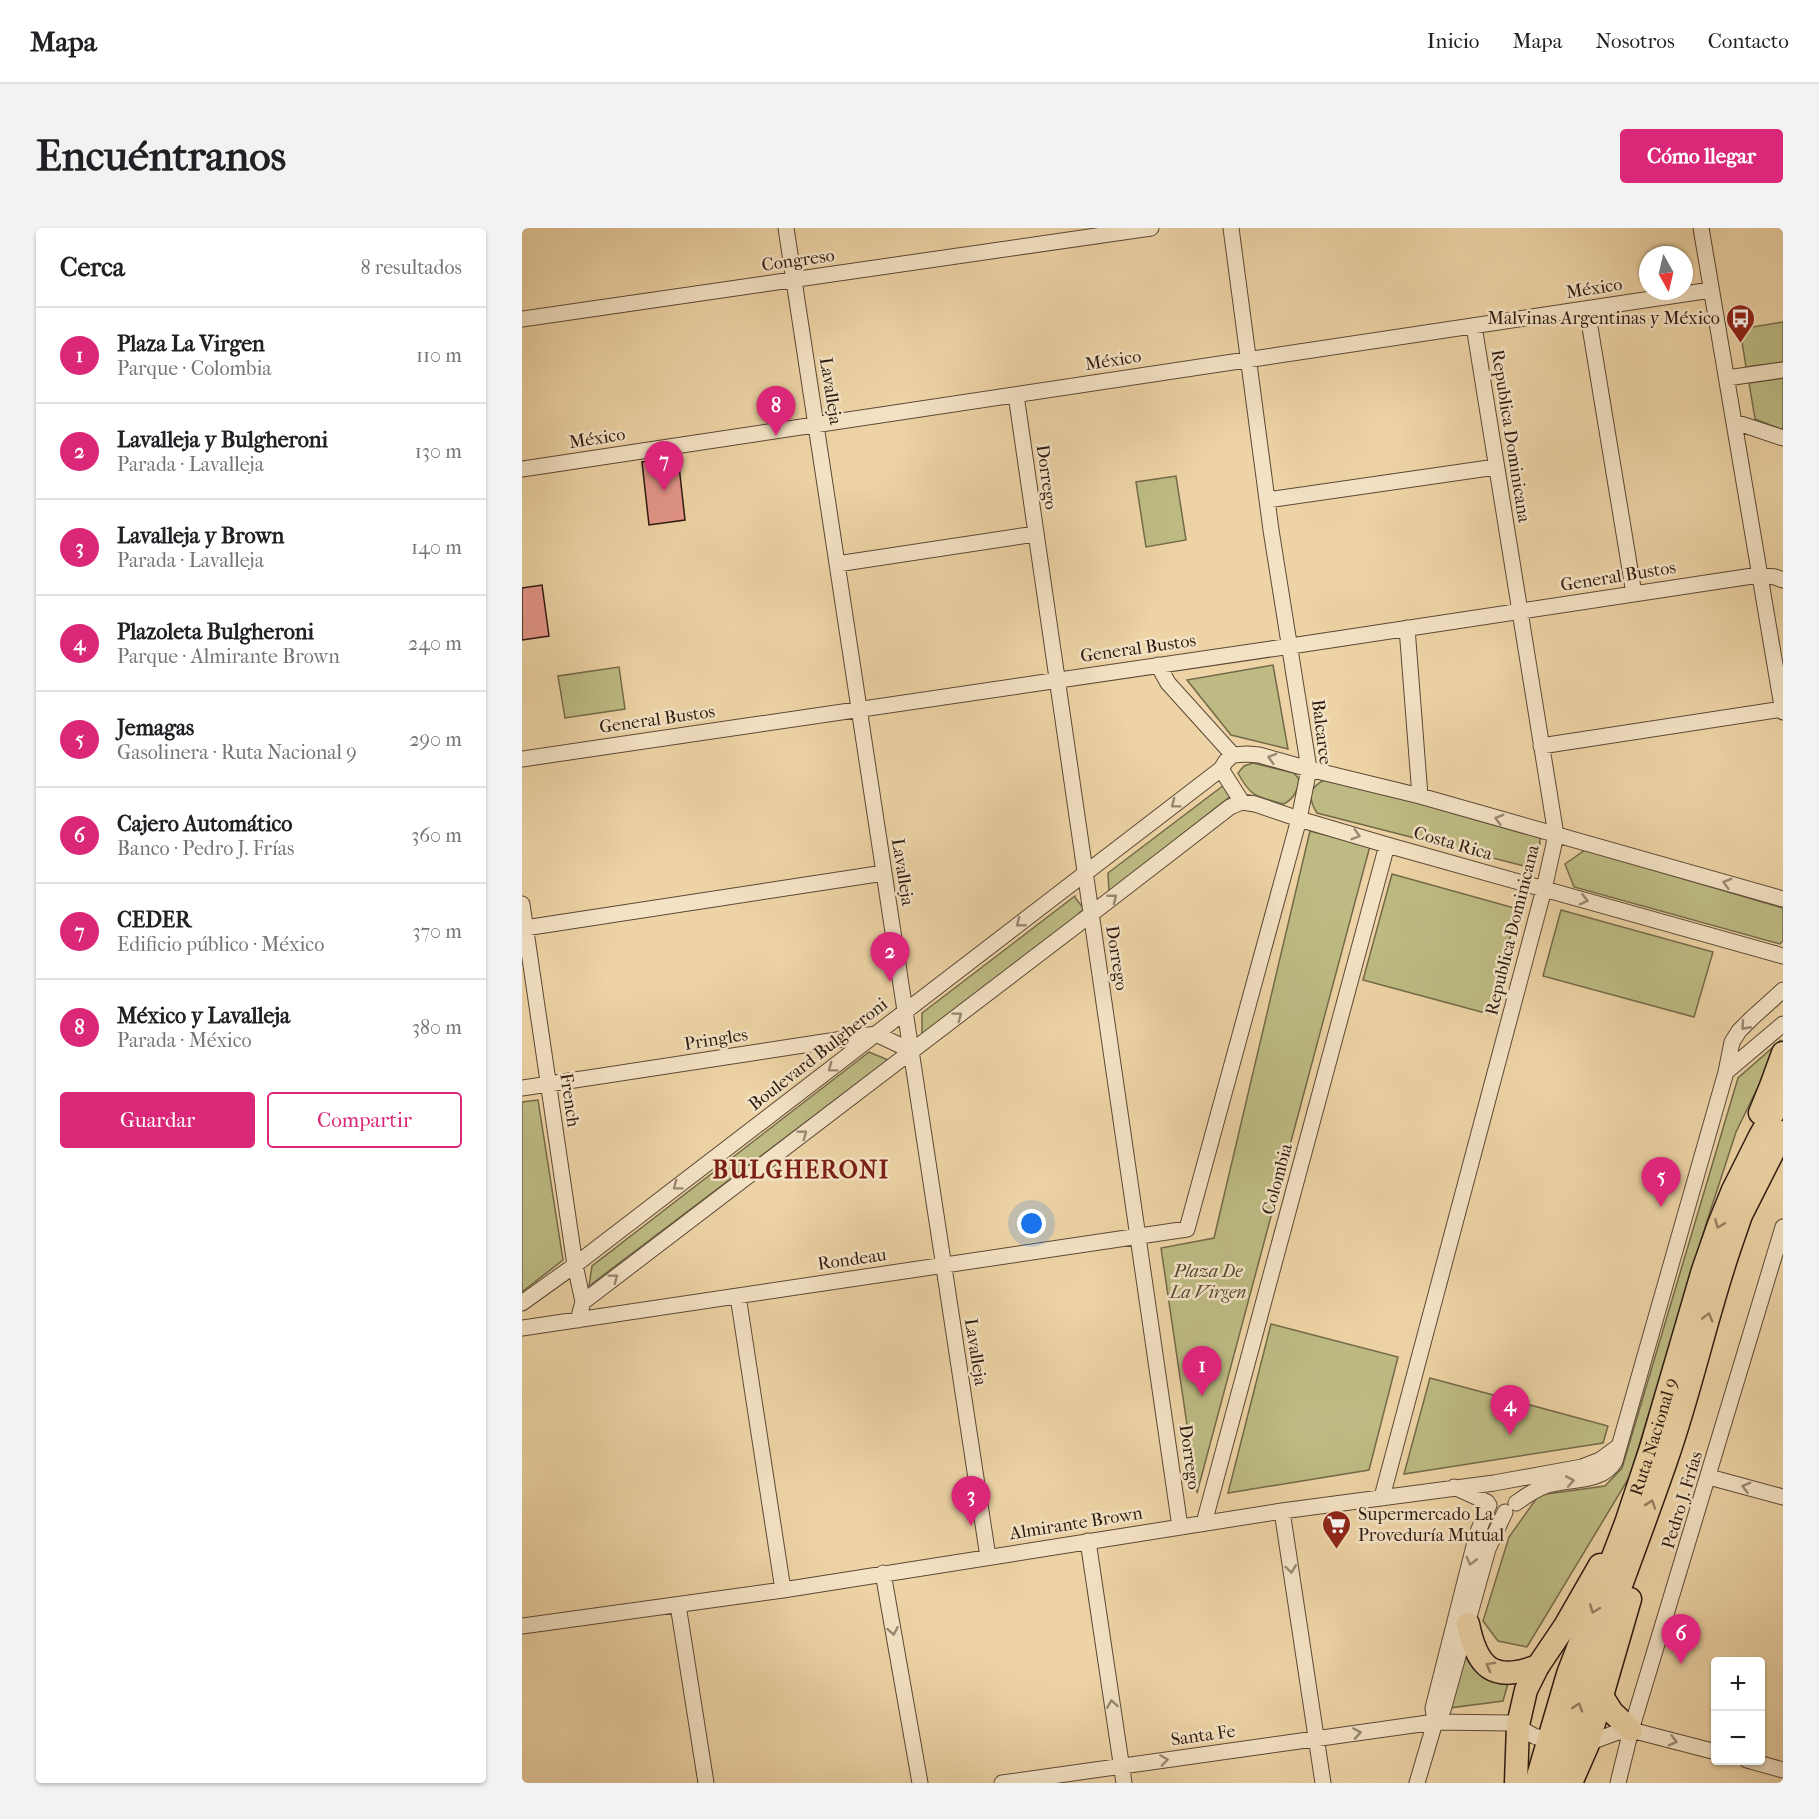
<!DOCTYPE html>
<html lang="es">
<meta charset="utf-8">
<style>
:root{--surface:#fff;--page:#f2f2f2;--text:#202124;--muted:#757577;--line:#e0e0e0;--accent:#db2777}
body{margin:0;font-family:"IM FELL French Canon",serif;background:var(--page);color:var(--text)}
.controls{position:absolute;right:18px;bottom:18px;display:grid;overflow:hidden;border-radius:6px;box-shadow:0 2px 4px #0004}
.controls button{width:54px;height:54px;display:grid;place-items:center;padding:0;border:0;border-bottom:2px solid var(--line);background:var(--surface);color:var(--text);font:30px sans-serif}
.compass{position:absolute;left:1117px;top:18px;width:54px;height:54px;border-radius:50%;background:var(--surface);box-shadow:0 2px 4px #0004;rotate:172deg}
.you{position:absolute;left:510px;top:996px;width:21px;height:21px;margin:-15px;border:4px solid #fff;border-radius:50%;background:#1a73e8;box-shadow:0 0 0 9px #1a73e833}
.badge{display:grid;place-items:center;width:39px;height:39px;border-radius:50%;background:var(--accent);color:#fff;font-size:20px;font-weight:700}
.pin{position:absolute;translate:-50% -50px;filter:drop-shadow(0 2px 3px #0008)}
.pin::after{content:'';position:absolute;top:32px;width:21px;height:18px;background:inherit;clip-path:polygon(0 0,100% 0,50% 100%)}
.list{margin:0;padding:0;list-style:none}
h2{display:flex;justify-content:space-between;align-items:center;height:78px;margin:0;padding:0 24px;font-size:26px}
h2 small{font-size:20px;font-weight:400;color:var(--muted)}
.list li{display:grid;grid-template-columns:39px 1fr auto;gap:18px;align-items:center;box-sizing:border-box;height:96px;padding:0 24px;border-top:2px solid var(--line)}
.list b{display:block;font-size:22px;white-space:nowrap}
.list p{margin:0;font-size:20px;white-space:nowrap;color:var(--muted)}
.list em{font-size:20px;font-style:normal;color:var(--muted)}
.actions{display:flex;gap:12px;padding:18px 24px}
.actions a{flex:1;padding:14px 0;border:2px solid var(--accent);border-radius:6px;text-align:center;font-size:21px;color:var(--accent)}
.actions .main{background:var(--accent);color:#fff}
.map{position:relative;flex:none;width:1261px;height:1555px;overflow:hidden;border-radius:6px}
header{display:flex;align-items:center;gap:36px;box-sizing:border-box;height:84px;padding:0 30px;background:var(--surface);border-bottom:2px solid var(--line)}
header strong{font-size:28px}
nav{display:flex;gap:33px;margin-inline-start:auto;font-size:21px}
.intro{display:flex;align-items:center;justify-content:space-between;box-sizing:border-box;height:144px;padding:0 36px}
h1{margin:0;font-size:42px}
.button{padding:15px 27px;border-radius:6px;background:var(--accent);color:#fff;font-size:21px;font-weight:700}
main{display:flex;gap:36px;padding:0 36px}
aside{flex:1;background:var(--surface);border-radius:6px;box-shadow:0 2px 4px #0004}
.map>svg:first-child{display:block}
.green{fill:#bdbb83;stroke:#746a4a;stroke-width:1.5}
.building{fill:#e4968a;stroke:#2c1a11;stroke-width:1.5}
.lines{fill:none;stroke-linecap:round;stroke-linejoin:round}
.minor-casing{stroke:#5c4836;stroke-width:17}
.highway-casing{stroke:#2c1a11;stroke-width:25}
.minor{stroke:#f3e2c4;stroke-width:15}
.highway{stroke:#edd3a5;stroke-width:22}
.oneway{stroke:#998873}
.oneway2{stroke:#968062}
.labels{text-anchor:middle;stroke-width:5;stroke-linejoin:round;paint-order:stroke}
.street-label{font-size:18px;fill:#2c1a11;stroke:#f3e2c4}
.poi-label{font-size:18px;fill:#2c1a11;stroke:#f3e2c4;text-anchor:end}
.park-label{font-size:18px;font-style:italic;fill:#584a33;stroke:#f3e2c4}
.district-label{font-size:24px;font-weight:bold;letter-spacing:1.5px;fill:#7a1f14;stroke:#f3e2c4}
</style>
<header>
<strong>Mapa</strong>
<nav><a>Inicio</a><a>Mapa</a><a>Nosotros</a><a>Contacto</a></nav>
</header>
<div class="intro"><h1>Encuéntranos</h1><a class="button">Cómo llegar</a></div>
<main>
<aside>
<h2>Cerca<small>8 resultados</small></h2>
<ul class="list">
<li><span class="badge">1</span><div><b>Plaza La Virgen</b><p>Parque · Colombia</p></div><em>110 m</em></li>
<li><span class="badge">2</span><div><b>Lavalleja y Bulgheroni</b><p>Parada · Lavalleja</p></div><em>130 m</em></li>
<li><span class="badge">3</span><div><b>Lavalleja y Brown</b><p>Parada · Lavalleja</p></div><em>140 m</em></li>
<li><span class="badge">4</span><div><b>Plazoleta Bulgheroni</b><p>Parque · Almirante Brown</p></div><em>240 m</em></li>
<li><span class="badge">5</span><div><b>Jemagas</b><p>Gasolinera · Ruta Nacional 9</p></div><em>290 m</em></li>
<li><span class="badge">6</span><div><b>Cajero Automático</b><p>Banco · Pedro J. Frías</p></div><em>360 m</em></li>
<li><span class="badge">7</span><div><b>CEDER</b><p>Edificio público · México</p></div><em>370 m</em></li>
<li><span class="badge">8</span><div><b>México y Lavalleja</b><p>Parada · México</p></div><em>380 m</em></li>
</ul>
<div class="actions"><a class="main">Guardar</a><a>Compartir</a></div>
</aside>
<div class="map">
<svg width="1261" height="1555" viewBox="0 0 1261 1555">
<rect width="100%" height="100%" fill="#edd3a5"/>
<filter id="stains"><feTurbulence type="fractalNoise" baseFrequency=".00333" numOctaves="4"/><feColorMatrix values="0 0 0 0 .2 0 0 0 0 .09 0 0 0 0 .02 0 0 0 .5 -.17"/></filter>
<radialGradient id="worn" r=".72"><stop offset=".6" stop-color="#630" stop-opacity="0"/><stop offset="1" stop-color="#630" stop-opacity=".3"/></radialGradient>
<path class="green" d="M1261 94V134L1224 139 1218 101Z
M1261 150V202L1233 191 1227 155Z
M654 248 664 312 624 319 614 254Z
M751 437 766 521 709 507 665 452Z
M97 439 103 481 43 490 36 448Z
M731 535 772 545 777 551C776 563 772 570 762 576 736 569 729 570 716 545L722 538Z
M804 551 1018 605C1019 619 1016 626 1009 637L1002 638 795 585C785 569 787 559 804 551Z
M702 557 710 567 587 664 586 645Z
M788 603 848 618 675 1265 639 1020 692 1010Z
M1063 622 1261 680V713L1258 716 1052 659 1043 636Z
M870 646 996 681 967 786 841 752Z
M553 668 554 671 562 681 557 685V687L400 806V785Z
M1039 682 1191 724 1172 789 1021 748Z
M1259 812 1214 904 1186 990 1108 1248 1005 1419 976 1413 961 1393 987 1309 1017 1267 1083 1258 1100 1240 1216 850Z
M347 824 366 832 67 1058 70 1038Z
M16 872 41 1032 0 1064V874Z
M749 1096 876 1129 847 1242 706 1265Z
M908 1150 1086 1198 1081 1215 882 1246Z
M940 1425 986 1455 981 1473 927 1480Z"/>
<path class="building" d="M156 229 163 292 127 297 120 234Z
M20 357 27 408 0 412V360Z"/>
<g class="lines">
<defs>
<path id="minor" d="M264 0 466 1329
M1179 0 1261 484
M1065 81 1112 366
M0 91 629 0
M1205 150 1261 142
M494 167C547 544 605 921 658 1299
M1213 194 1261 210
M0 241 1189 62
M745 272 974 239
M315 336 513 306
M885 400 898 568
M636 437 646 455 711 527
M1019 518 1260 481
M0 531 769 418 1237 347 1253 349 1261 352
M1261 671 898 568 787 541 737 527 725 526 711 527 704 533 699 541 720 574 733 576 777 591 865 617 1261 728
M0 676 53 1037 61 1074
M3 700 362 645
M1204 844 1261 796
M0 860 354 806 390 823
M216 1068 261 1362
M0 1075 53 1037 699 541
M56 1092 61 1074 568 687 708 579 720 574
M0 1100 665 1001 777 591 787 541 749 302 709 0
M1187 1249 1261 1269
M932 1259 965 1274
M860 1269 1022 661 1034 607 952 98
M994 1275C1004 1268 1012 1262 1023 1258 1046 1250 1080 1256 1093 1233L1204 844 1210 814 1217 803 1230 790 1261 762
M760 1283 801 1555
M682 1295 865 617
M566 1313 602 1555
M361 1345 398 1555
M156 1377 184 1555
M0 1398 261 1362 760 1283 972 1255 1060 1239 1078 1232 1097 1218
M914 1491 921 1482 966 1321 983 1284
M1061 1517 1093 1505 1109 1502 1194 1524
M1225 1532 1261 1542
M480 1555 913 1494 989 1495 1012 1508 1034 1515
M895 1555 913 1494 911 1480 955 1306 967 1277
M1096 1555 1109 1502 1261 999"/>
<g id="highway">
<path d="M1238 885 1249 858 1261 825"/>
<path d="M946 1396C955 1440 971 1455 1016 1438"/>
<path d="M1080 1468 1090 1484 1109 1502"/>
<path d="M994 1555 996 1497 1004 1462 1016 1438 1043 1398 1078 1337"/>
<path id="s1" d="M1014 1555 1046 1446 1104 1295 1129 1220 1181 1042 1196 999 1211 962 1238 908 1261 868"/>
<path d="M1034 1555C1063 1445 1107 1340 1144 1233 1169 1162 1184 1089 1208 1019L1219 987 1261 904"/>
<path d="M1049 1555 1066 1516 1108 1371"/>
</g>
</defs>
<use href="#minor" class="minor-casing"/>
<use href="#highway" class="highway-casing"/>
<use href="#minor" class="minor"/>
<use href="#highway" class="highway"/>
</g>
<defs><path id="oneway-chevron" d="M-2-3.5L2.5 0L-2 3.5" fill="none" stroke-width="1.6" stroke-linecap="round" stroke-linejoin="round" transform="scale(1.5)"/></defs>
<g class="oneway">
<use href="#oneway-chevron" transform="translate(750 530) rotate(-164)"/>
<use href="#oneway-chevron" transform="translate(653 576) rotate(143)"/>
<use href="#oneway-chevron" transform="translate(977 591) rotate(-164)"/>
<use href="#oneway-chevron" transform="translate(834 607) rotate(16)"/>
<use href="#oneway-chevron" transform="translate(1205 655) rotate(-164)"/>
<use href="#oneway-chevron" transform="translate(591 670) rotate(-38)"/>
<use href="#oneway-chevron" transform="translate(1062 672) rotate(15)"/>
<use href="#oneway-chevron" transform="translate(498 695) rotate(142)"/>
<use href="#oneway-chevron" transform="translate(436 788) rotate(-37)"/>
<use href="#oneway-chevron" transform="translate(1223 798) rotate(132)"/>
<use href="#oneway-chevron" transform="translate(310 840) rotate(143)"/>
<use href="#oneway-chevron" transform="translate(281 906) rotate(-37)"/>
<use href="#oneway-chevron" transform="translate(155 958) rotate(143)"/>
<use href="#oneway-chevron" transform="translate(92 1050) rotate(-37)"/>
<use href="#oneway-chevron" transform="translate(1048 1253) rotate(-10)"/>
<use href="#oneway-chevron" transform="translate(1224 1259) rotate(-165)"/>
<use href="#oneway-chevron" transform="translate(949 1333) rotate(104)"/>
<use href="#oneway-chevron" transform="translate(769 1341) rotate(82)"/>
<use href="#oneway-chevron" transform="translate(371 1403) rotate(80)"/>
<use href="#oneway-chevron" transform="translate(590 1476) rotate(-99)"/>
<use href="#oneway-chevron" transform="translate(835 1505) rotate(-9)"/>
<use href="#oneway-chevron" transform="translate(1151 1513) rotate(15)"/>
<use href="#oneway-chevron" transform="translate(642 1532) rotate(-8)"/>
</g>
<g class="oneway2">
<use href="#oneway-chevron" transform="translate(1197 996) rotate(112)"/>
<use href="#oneway-chevron" transform="translate(1186 1089) rotate(-74)"/>
<use href="#oneway-chevron" transform="translate(1129 1276) rotate(-71)"/>
<use href="#oneway-chevron" transform="translate(1072 1381) rotate(111)"/>
<use href="#oneway-chevron" transform="translate(968 1438) rotate(-151)"/>
<use href="#oneway-chevron" transform="translate(1056 1479) rotate(-72)"/>
</g>
<defs>
<symbol id="bus-pin" viewBox="-11 -11 22 30"><path d="M0 17L-7.5 6A9.5 9.5 0 1 1 7.5 6Z" fill="#8f2418" stroke="#f3e2c4"/><path d="M-5-6H5V4H4V6H2V4H-2V6H-4V4H-5ZM-3.5-4V0h7V-4ZM-3.5 1.2v1.5H-2V1.2ZM2 1.2v1.5H3.5V1.2Z" fill="#fff"/></symbol>
<symbol id="supermarket-pin" viewBox="-11 -11 22 30"><path d="M0 17L-7.5 6A9.5 9.5 0 1 1 7.5 6Z" fill="#8f2418" stroke="#f3e2c4"/><path d="M-6-5.5h2.5l.6 2H6L4.5 2H-2.5L-4.4-4H-6ZM-1.5 3.2a1.3 1.3 0 1 0 .1 0ZM3 3.2a1.3 1.3 0 1 0 .1 0Z" fill="#fff"/></symbol>
</defs>
<g fill-rule="evenodd">
<use href="#bus-pin" x="1202" y="74" width="33" height="45"/>
<use href="#supermarket-pin" x="798" y="1280" width="33" height="45"/>
</g>
<g class="labels">
<g class="street-label">
<text transform="translate(276 32) rotate(-8)" y="6">Congreso</text>
<text transform="translate(1072 60) rotate(-9)" y="6">México</text>
<text transform="translate(591 132) rotate(-9)" y="6">México</text>
<text transform="translate(309 163) rotate(81)" y="6">Lavalleja</text>
<text transform="translate(989 208) rotate(81)" y="6">Republica Dominicana</text>
<text transform="translate(75 210) rotate(-9)" y="6">México</text>
<text transform="translate(525 249) rotate(82)" y="6">Dorrego</text>
<text transform="translate(1096 348) rotate(-9)" y="6">General Bustos</text>
<text transform="translate(616 420) rotate(-8)" y="6">General Bustos</text>
<text transform="translate(135 491) rotate(-8)" y="6">General Bustos</text>
<text transform="translate(800 504) rotate(83)" y="6">Balcarce</text>
<text transform="translate(931 615) rotate(16)" y="6">Costa Rica</text>
<text transform="translate(381 644) rotate(81)" y="6">Lavalleja</text>
<text transform="translate(990 702) rotate(-76)" y="6">Republica Dominicana</text>
<text transform="translate(595 730) rotate(81)" y="6">Dorrego</text>
<text transform="translate(194 811) rotate(-9)" y="6">Pringles</text>
<text transform="translate(296 826) rotate(-38)" y="6">Boulevard Bulgheroni</text>
<text transform="translate(48 872) rotate(82)" y="6">French</text>
<text transform="translate(755 951) rotate(-75)" y="6">Colombia</text>
<text transform="translate(330 1031) rotate(-8)" y="6">Rondeau</text>
<text transform="translate(454 1124) rotate(81)" y="6">Lavalleja</text>
<text dy="6" stroke="none"><textPath href="#s1" startOffset="366">Ruta Nacional 9</textPath></text>
<text transform="translate(668 1229) rotate(82)" y="6">Dorrego</text>
<text transform="translate(1160 1272) rotate(-73)" y="6">Pedro J. Frías</text>
<text transform="translate(554 1295) rotate(-9)" y="6">Almirante Brown</text>
<text transform="translate(681 1507) rotate(-8)" y="6">Santa Fe</text>
</g>
<g class="poi-label">
<text x="1198" y="96">Malvinas Argentinas y México</text>
<text x="836" y="1292" text-anchor="start">Supermercado La<tspan x="836" dy="21">Proveduría Mutual</tspan></text>
</g>
<g class="park-label">
<text x="686" y="1049">Plaza De<tspan x="686" dy="21">La Virgen</tspan></text>
</g>
<g class="district-label">
<text x="279" y="950">BULGHERONI</text>
</g>
</g>
<rect width="100%" height="100%" filter="url(#stains)"/>
<rect width="100%" height="100%" fill="url(#worn)"/>
</svg>
<div class="controls">
<button>+</button>
<button>−</button>
</div>
<svg class="compass" viewBox="-18 -18 36 36"><path d="M0-13l5 13h-10z" fill="#e53935"/><path d="M0 13l5-13h-10z" fill="#757577"/></svg>
<div class="you"></div>
<div class="pin badge" style="left:680px;top:1168px">1</div>
<div class="pin badge" style="left:368px;top:754px">2</div>
<div class="pin badge" style="left:449px;top:1298px">3</div>
<div class="pin badge" style="left:988px;top:1207px">4</div>
<div class="pin badge" style="left:1139px;top:979px">5</div>
<div class="pin badge" style="left:1159px;top:1436px">6</div>
<div class="pin badge" style="left:142px;top:263px">7</div>
<div class="pin badge" style="left:254px;top:208px">8</div>
</div>
</main>
